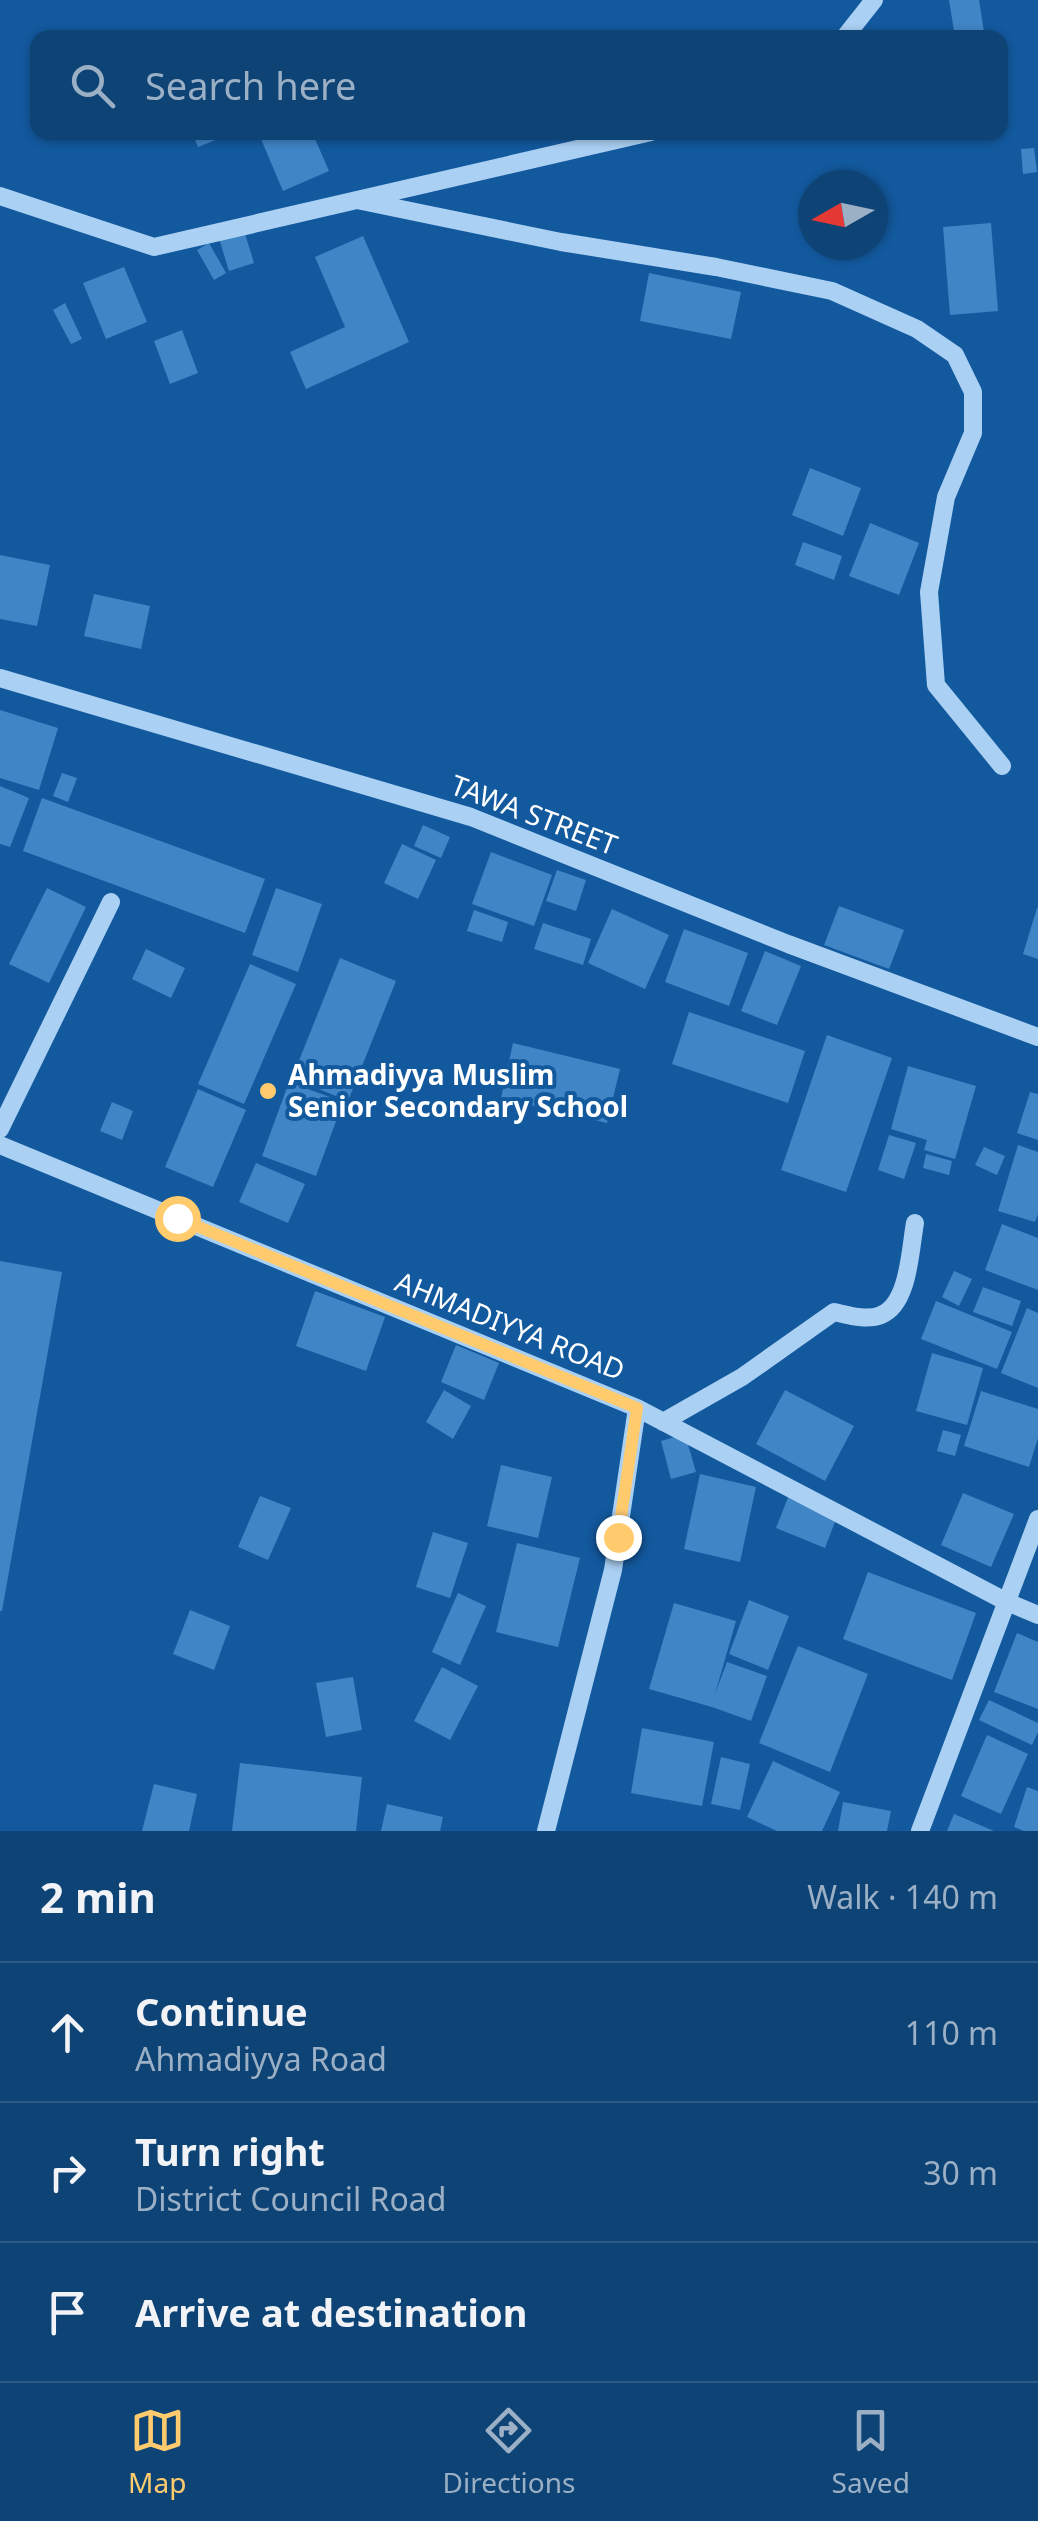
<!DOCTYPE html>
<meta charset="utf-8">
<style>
:root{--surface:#0e4376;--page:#1c4e7e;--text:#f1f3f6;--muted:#9bb0c5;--line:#2e5c88;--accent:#ffcb6d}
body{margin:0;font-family:"Noto Sans",sans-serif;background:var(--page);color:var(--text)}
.compass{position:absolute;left:798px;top:170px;width:90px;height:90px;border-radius:50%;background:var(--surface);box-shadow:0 2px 8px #0004;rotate:261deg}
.stop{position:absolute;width:30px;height:30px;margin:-22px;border:8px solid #ffcb6d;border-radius:50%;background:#fff}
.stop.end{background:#ffcb6d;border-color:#fff;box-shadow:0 2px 10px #0008}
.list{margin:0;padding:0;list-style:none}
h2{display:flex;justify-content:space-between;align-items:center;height:130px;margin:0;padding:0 40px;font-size:42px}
h2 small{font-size:32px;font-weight:400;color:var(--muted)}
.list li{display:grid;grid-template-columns:65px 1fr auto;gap:30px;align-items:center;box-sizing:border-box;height:140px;padding:0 40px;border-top:2px solid var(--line)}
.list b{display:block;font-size:38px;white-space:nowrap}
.list p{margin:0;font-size:32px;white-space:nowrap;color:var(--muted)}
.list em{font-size:32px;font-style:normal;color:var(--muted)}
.icon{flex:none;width:55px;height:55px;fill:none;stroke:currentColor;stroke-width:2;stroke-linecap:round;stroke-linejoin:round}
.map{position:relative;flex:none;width:1038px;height:1831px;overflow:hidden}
.search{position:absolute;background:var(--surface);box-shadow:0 2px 8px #0004;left:30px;right:30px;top:30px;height:110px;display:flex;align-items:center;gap:25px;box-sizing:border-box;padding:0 35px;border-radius:20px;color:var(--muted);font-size:38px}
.sheet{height:550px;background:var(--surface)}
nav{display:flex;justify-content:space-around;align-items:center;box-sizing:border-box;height:140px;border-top:2px solid var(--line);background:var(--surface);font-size:28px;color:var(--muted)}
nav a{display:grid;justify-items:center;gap:5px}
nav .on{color:var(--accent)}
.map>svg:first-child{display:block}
.building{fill:#4085c6}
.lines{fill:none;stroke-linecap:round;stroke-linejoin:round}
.minor{stroke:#aad0f4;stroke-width:18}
.route{stroke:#ffcb6d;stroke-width:12}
.poi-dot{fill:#ffcb6d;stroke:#13599e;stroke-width:4}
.labels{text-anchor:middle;stroke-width:8;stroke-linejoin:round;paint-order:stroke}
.street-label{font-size:28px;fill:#fff;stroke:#13599e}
.poi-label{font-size:28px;font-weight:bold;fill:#fff;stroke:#13599e;text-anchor:start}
</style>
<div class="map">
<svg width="1038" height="1831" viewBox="0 0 1038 1831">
<rect width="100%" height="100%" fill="#13599e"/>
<path class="building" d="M949 0H979L984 32 955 37Z
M192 132H233V133L198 147Z
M258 132H312L329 171 283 191Z
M1034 148 1037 172 1023 174 1021 149Z
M991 223 998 311 950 315 943 227Z
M243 227 254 263 229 271 218 235Z
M363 236 409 342 306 389 290 352 345 327 315 257Z
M209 243 226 273 214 280 197 250Z
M124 267 147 322 106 339 83 283Z
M649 273 741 292 731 339 640 321Z
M65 303 82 339 71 344 53 310Z
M182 330 198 373 170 384 154 341Z
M810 468 861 488 843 536 792 515Z
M870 523 919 543 899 595 849 576Z
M803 542 842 556 834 580 795 565Z
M0 555 50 565 37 626 0 619Z
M94 594 150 606 141 649 84 636Z
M0 710 58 728 39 790 0 778Z
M62 773 77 778 68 802 53 796Z
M0 786 29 798 10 847 0 844Z
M42 798 265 879 245 933 23 851Z
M423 825 450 837 441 858 414 846Z
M402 844 436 860 418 899 384 883Z
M491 852 552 875 534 926 472 904Z
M557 870 586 880 576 911 546 901Z
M47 888 86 907 49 983 9 964Z
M276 888 322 904 298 972 252 955Z
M839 906 904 930 889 969 824 945Z
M1037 908H1038V959L1023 954Z
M612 909 669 935 645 989 588 963Z
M474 910 508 922 502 942 467 931Z
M543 923 591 939 583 965 534 949Z
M684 929 748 953 729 1006 665 982Z
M146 949 185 968 171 998 132 979Z
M765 951 801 966 777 1025 741 1011Z
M340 958 396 981 348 1101 292 1078Z
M250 964 296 984 244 1104 198 1084Z
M689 1012 805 1051 788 1103 672 1064Z
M827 1035 892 1058 846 1192 781 1170Z
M513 1043 620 1069 607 1123 501 1098Z
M908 1066 976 1086 955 1159 924 1150 927 1140 891 1129Z
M289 1082 343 1102 316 1176 262 1156Z
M198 1089 246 1110 213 1187 165 1167Z
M1030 1092 1038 1094V1140L1017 1133Z
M112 1102 133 1111 122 1140 100 1131Z
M889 1135 916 1143 904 1179 878 1170Z
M1018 1145 1038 1152V1214L1035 1222 998 1211Z
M984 1147 1005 1156 997 1175 975 1165Z
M926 1154 952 1161 949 1175 923 1168Z
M256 1163 305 1184 288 1223 239 1202Z
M1002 1224 1038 1238V1290L985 1270Z
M0 1261 62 1272 2 1611H0Z
M954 1271 972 1279 959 1306 942 1297Z
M983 1287 1021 1301 1012 1326 973 1312Z
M315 1291 385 1317 366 1371 296 1346Z
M936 1301 1012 1332 997 1369 921 1339Z
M1027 1308 1038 1313V1388L1001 1373Z
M456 1345 499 1363 484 1400 441 1382Z
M932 1353 983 1368 967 1425 916 1411Z
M444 1390 471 1406 453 1439 426 1422Z
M785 1390 854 1426 825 1481 756 1444Z
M981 1391 1038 1409V1438L1029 1467 964 1446Z
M943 1430 961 1435 955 1456 937 1451Z
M685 1434 696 1472 671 1479 661 1441Z
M501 1465 552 1477 538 1538 487 1526Z
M700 1474 756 1487 740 1562 684 1549Z
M963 1493 1014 1514 991 1567 941 1545Z
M789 1495 838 1514 825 1548 776 1528Z
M260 1496 291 1508 268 1560 238 1547Z
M433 1532 468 1543 450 1598 416 1587Z
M517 1543 580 1558 558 1647 496 1632Z
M868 1572 976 1613 952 1680 843 1639Z
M458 1593 486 1606 460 1665 432 1652Z
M749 1600 789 1616 768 1670 729 1654Z
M674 1603 736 1621 715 1694 727 1662 767 1676 751 1721 712 1707 649 1689Z
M190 1610 230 1626 214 1670 173 1654Z
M1017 1633 1038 1642V1709L994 1692Z
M798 1646 868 1674 830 1772 759 1743Z
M442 1667 478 1686 450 1740 414 1721Z
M353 1677 362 1730 326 1737 316 1683Z
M989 1700 1038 1723V1732L1032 1745 979 1720Z
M642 1728 714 1742 702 1806 631 1793Z
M987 1735 1028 1754 1001 1814 961 1796Z
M721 1757 750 1764 740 1810 711 1804Z
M773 1761 840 1792 822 1831H777L747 1817Z
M240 1763 362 1777 356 1831H232Z
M154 1784 197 1794 189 1831H142Z
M1027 1787 1038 1791V1831H1024L1014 1827Z
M843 1802 891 1811 887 1831H838Z
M387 1804 443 1817 440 1831H381Z
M954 1814 994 1831H947Z"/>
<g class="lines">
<path class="minor" d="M844 38 874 0
M0 196 154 247 651 132
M357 200 561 242 716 267 832 291 917 329 955 355 973 392V433L946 497 929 592 936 685 1002 766
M0 678 471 817 788 944 1038 1037
M0 1129 111 902
M0 1145 637 1408 1007 1602 1038 1615
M663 1422 742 1377 834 1312C848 1315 867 1321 881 1315 909 1304 910 1250 915 1223
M546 1831 613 1570 637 1408
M920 1831 1038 1519"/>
</g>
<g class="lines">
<path class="route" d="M177 1218 637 1408 618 1537"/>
</g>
<circle class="poi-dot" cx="268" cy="1091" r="10"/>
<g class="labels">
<g class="street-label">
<text transform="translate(534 815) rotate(21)" y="10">TAWA STREET</text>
<text transform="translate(510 1326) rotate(22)" y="10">AHMADIYYA ROAD</text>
</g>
<g class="poi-label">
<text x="288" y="1085">Ahmadiyya Muslim<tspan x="288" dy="32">Senior Secondary School</tspan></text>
</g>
</g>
</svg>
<svg class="compass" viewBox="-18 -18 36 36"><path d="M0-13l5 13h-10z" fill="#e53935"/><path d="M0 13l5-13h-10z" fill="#9bb0c5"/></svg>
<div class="stop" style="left:177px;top:1218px"></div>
<div class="stop end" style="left:618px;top:1537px"></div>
<div class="search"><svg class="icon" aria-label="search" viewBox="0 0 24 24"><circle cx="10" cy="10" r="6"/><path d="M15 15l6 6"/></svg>Search here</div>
</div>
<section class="sheet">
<h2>2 min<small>Walk · 140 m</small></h2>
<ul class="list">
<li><svg class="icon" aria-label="ahead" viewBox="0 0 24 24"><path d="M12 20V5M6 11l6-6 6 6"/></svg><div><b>Continue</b><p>Ahmadiyya Road</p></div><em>110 m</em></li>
<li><svg class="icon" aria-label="right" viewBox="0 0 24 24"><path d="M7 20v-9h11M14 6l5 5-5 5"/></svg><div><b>Turn right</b><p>District Council Road</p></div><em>30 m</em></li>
<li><svg class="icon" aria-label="arrive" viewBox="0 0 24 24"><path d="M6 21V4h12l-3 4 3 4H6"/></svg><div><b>Arrive at destination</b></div></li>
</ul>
</section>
<nav>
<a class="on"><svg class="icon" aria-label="map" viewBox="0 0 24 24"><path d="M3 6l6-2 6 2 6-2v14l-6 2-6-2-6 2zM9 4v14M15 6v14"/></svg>Map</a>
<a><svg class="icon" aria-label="directions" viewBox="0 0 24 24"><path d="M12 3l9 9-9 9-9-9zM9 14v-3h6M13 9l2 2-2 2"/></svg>Directions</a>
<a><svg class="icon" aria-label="saved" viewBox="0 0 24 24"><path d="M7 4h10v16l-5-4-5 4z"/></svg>Saved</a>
</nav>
